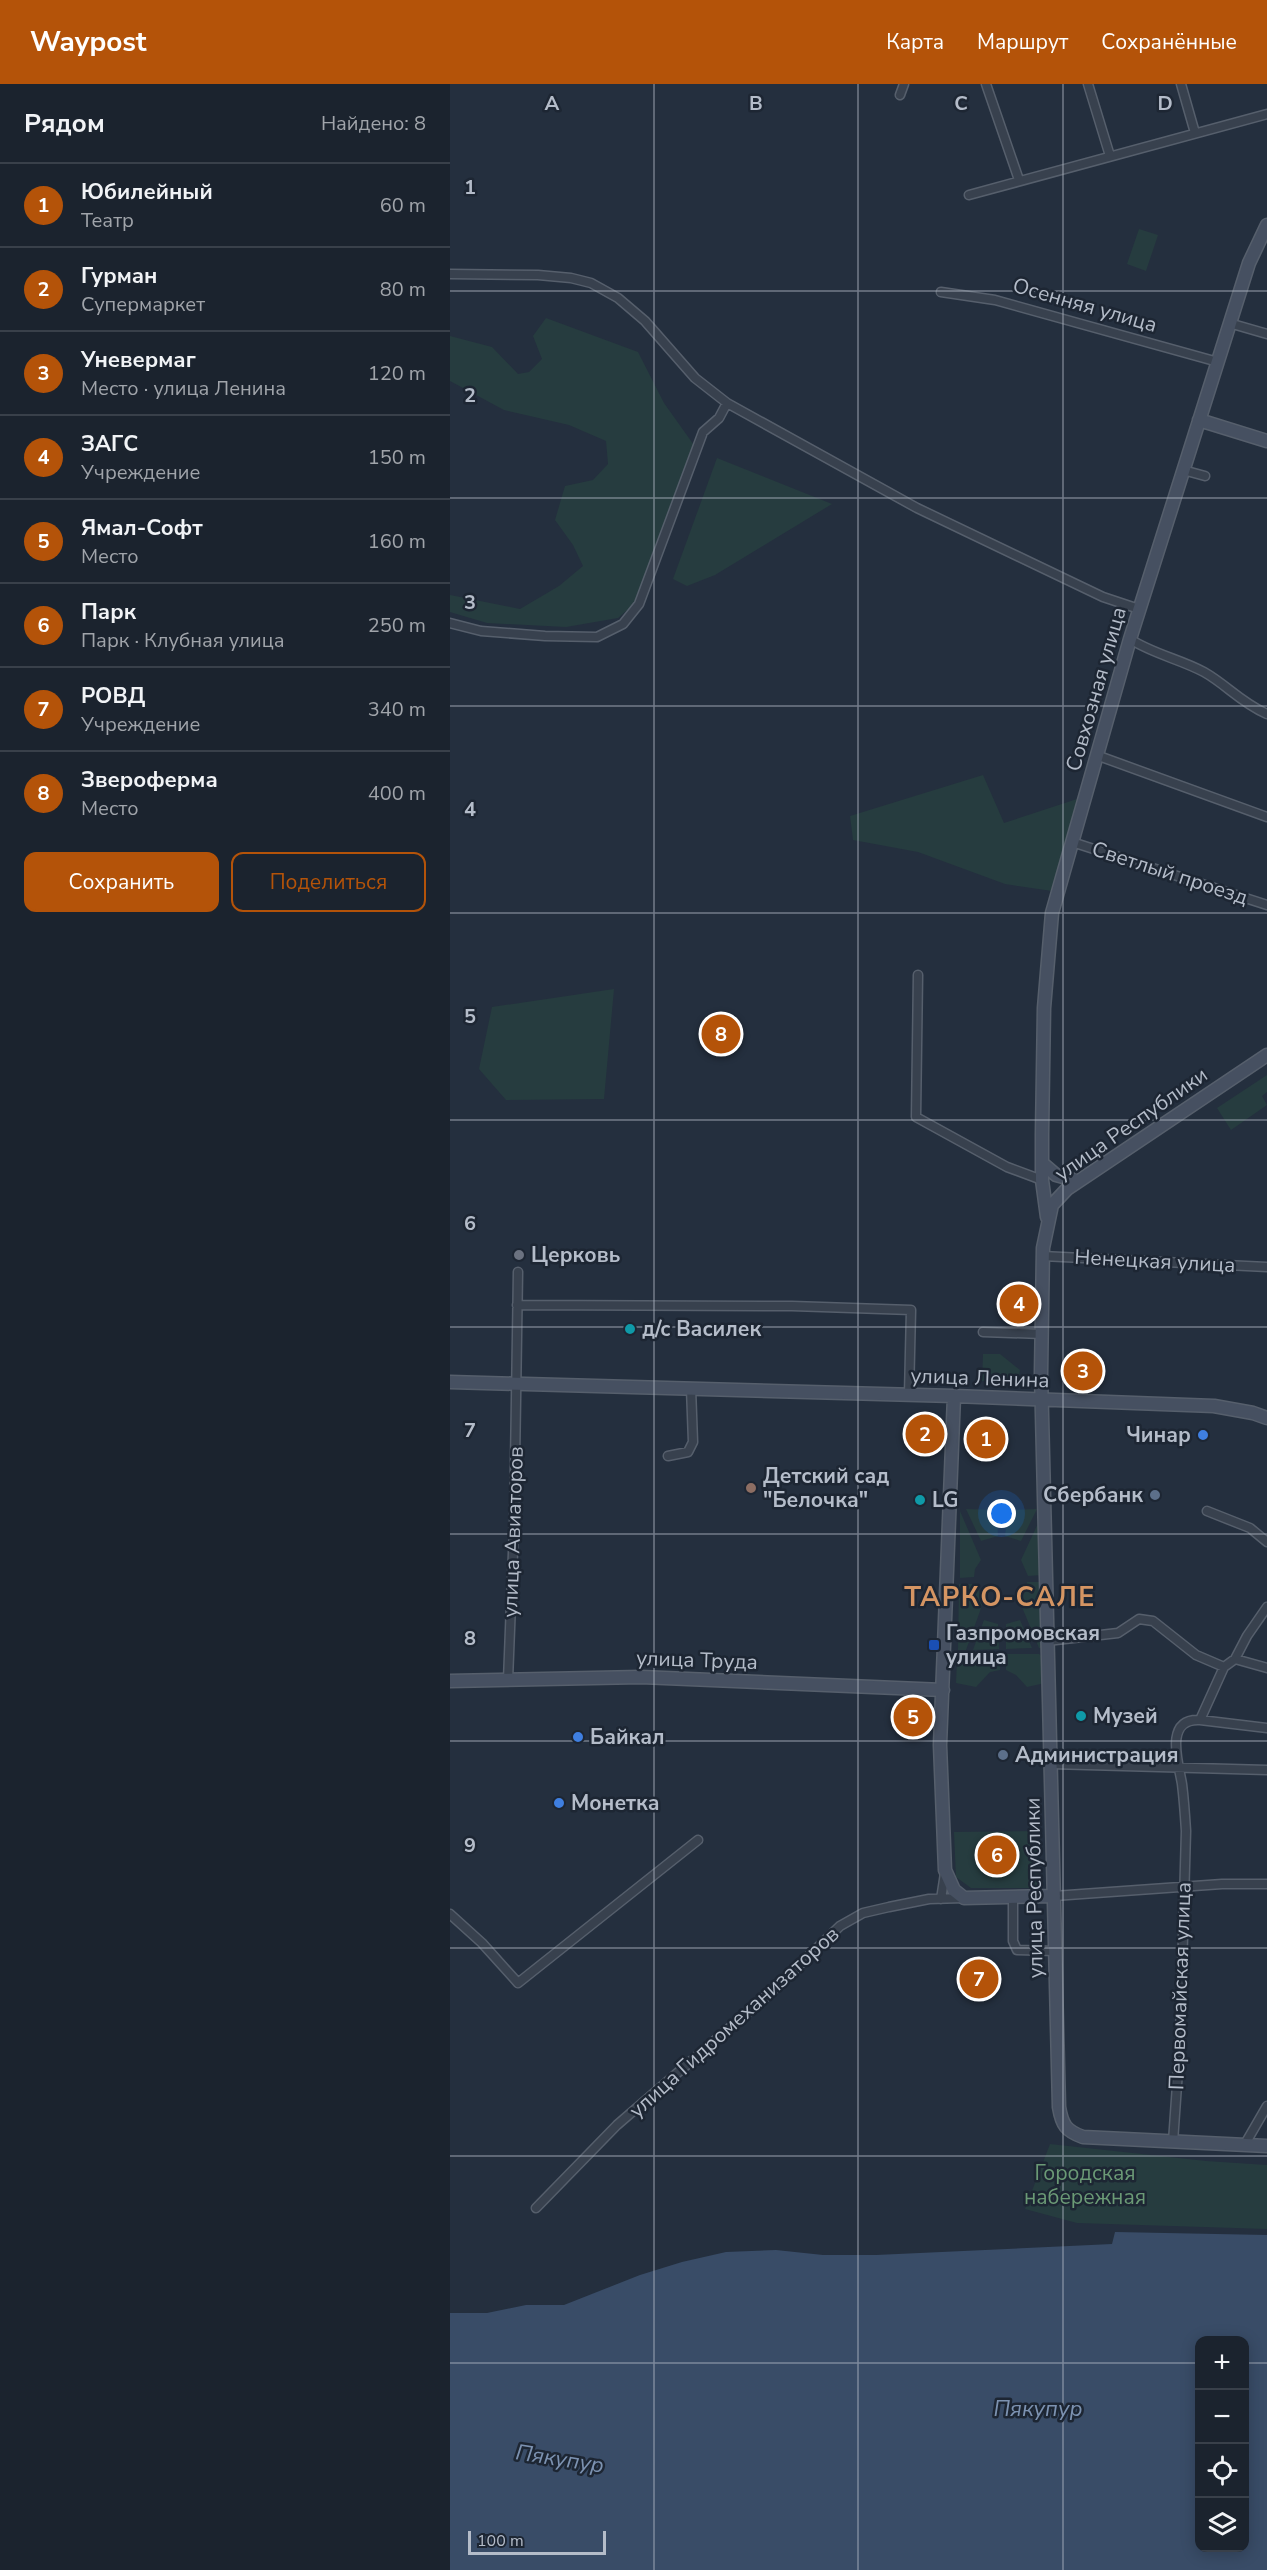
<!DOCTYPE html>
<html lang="ru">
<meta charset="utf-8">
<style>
:root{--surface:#1b232e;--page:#282f3a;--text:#f1f3f6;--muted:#a0a4aa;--line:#39404a;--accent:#b45309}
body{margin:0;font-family:"Nunito Sans",sans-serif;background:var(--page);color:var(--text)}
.controls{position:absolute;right:18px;bottom:18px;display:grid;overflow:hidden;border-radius:12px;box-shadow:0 3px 15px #0003}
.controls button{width:54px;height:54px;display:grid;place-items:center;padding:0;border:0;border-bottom:2px solid var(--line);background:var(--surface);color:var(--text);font:30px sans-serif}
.scale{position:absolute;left:18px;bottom:15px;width:138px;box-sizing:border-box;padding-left:6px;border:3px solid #b4bcc9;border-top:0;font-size:16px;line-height:21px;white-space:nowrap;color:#b4bcc9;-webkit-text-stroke:4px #1d2633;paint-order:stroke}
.you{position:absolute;left:552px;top:1430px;width:21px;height:21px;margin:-15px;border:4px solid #fff;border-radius:50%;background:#1a73e8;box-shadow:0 0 0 9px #1a73e833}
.badge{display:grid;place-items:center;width:39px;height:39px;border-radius:50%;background:var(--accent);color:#fff;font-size:20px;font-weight:700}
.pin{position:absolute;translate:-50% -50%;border:3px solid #fff;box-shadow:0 2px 6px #0006}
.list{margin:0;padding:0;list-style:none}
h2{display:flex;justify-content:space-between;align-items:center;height:78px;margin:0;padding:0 24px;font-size:26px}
h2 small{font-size:20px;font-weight:400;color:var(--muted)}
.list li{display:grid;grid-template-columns:39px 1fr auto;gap:18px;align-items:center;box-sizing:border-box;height:84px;padding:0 24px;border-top:2px solid var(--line)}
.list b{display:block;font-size:22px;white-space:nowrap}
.list p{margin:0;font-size:20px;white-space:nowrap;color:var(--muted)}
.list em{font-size:20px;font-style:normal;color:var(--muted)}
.actions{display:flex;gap:12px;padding:18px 24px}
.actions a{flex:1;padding:14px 0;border:2px solid var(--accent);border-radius:12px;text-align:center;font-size:21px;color:var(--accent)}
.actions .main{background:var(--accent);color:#fff}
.icon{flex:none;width:33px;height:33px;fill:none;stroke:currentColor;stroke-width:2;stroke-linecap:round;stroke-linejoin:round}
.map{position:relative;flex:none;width:817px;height:2486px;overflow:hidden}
header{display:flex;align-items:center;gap:36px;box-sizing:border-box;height:84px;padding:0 30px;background:var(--accent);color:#fff}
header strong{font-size:28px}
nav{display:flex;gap:33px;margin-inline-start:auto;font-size:21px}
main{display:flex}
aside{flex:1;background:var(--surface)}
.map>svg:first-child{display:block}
.green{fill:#263c3f}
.water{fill:#394c67;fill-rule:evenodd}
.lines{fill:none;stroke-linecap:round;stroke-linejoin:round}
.street-casing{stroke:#565f6c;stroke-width:11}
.secondary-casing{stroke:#565f6c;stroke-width:15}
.street{stroke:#38414e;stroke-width:8}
.secondary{stroke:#465061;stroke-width:12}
.grid{fill:none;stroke:#b4bcc9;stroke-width:1.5;stroke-opacity:0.55}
.worship-dot{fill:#6b7280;stroke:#1d2633;stroke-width:2}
.culture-dot{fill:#0f9aa8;stroke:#1d2633;stroke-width:2}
.shop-dot{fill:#3f7fe0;stroke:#1d2633;stroke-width:2}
.education-dot{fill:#8d6e63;stroke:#1d2633;stroke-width:2}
.service-dot{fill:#5c6f8a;stroke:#1d2633;stroke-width:2}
.transit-dot{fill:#1a4fb4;stroke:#1d2633;stroke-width:2}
.labels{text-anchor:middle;stroke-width:5;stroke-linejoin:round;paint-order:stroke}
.street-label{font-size:21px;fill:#b4bcc9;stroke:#1d2633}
.poi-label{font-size:21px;font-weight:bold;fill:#b4bcc9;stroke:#1d2633;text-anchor:start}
.park-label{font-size:21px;fill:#6b9a76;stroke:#1d2633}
.water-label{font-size:22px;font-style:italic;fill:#7c92b1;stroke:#1d2633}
.district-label{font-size:27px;font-weight:bold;letter-spacing:1.5px;fill:#d59563;stroke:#1d2633}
.grid-label{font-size:20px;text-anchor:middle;font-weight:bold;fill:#b4bcc9;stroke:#1d2633;stroke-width:5;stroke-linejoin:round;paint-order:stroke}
</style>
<header>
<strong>Waypost</strong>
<nav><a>Карта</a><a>Маршрут</a><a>Сохранённые</a></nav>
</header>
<main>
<aside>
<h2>Рядом<small>Найдено: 8</small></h2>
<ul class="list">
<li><span class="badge">1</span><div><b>Юбилейный</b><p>Театр</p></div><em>60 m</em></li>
<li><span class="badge">2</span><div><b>Гурман</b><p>Супермаркет</p></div><em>80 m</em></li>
<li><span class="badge">3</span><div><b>Уневермаг</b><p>Место · улица Ленина</p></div><em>120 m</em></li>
<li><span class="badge">4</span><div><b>ЗАГС</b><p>Учреждение</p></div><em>150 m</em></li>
<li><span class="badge">5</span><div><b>Ямал-Софт</b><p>Место</p></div><em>160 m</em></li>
<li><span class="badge">6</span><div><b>Парк</b><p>Парк · Клубная улица</p></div><em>250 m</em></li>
<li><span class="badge">7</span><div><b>РОВД</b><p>Учреждение</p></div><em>340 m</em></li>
<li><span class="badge">8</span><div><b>Звероферма</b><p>Место</p></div><em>400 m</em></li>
</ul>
<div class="actions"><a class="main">Сохранить</a><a>Поделиться</a></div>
</aside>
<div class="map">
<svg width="817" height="2486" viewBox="0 0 817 2486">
<rect width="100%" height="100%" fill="#242f3e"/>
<path class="green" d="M689 145 708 151 696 187 677 180Z
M96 234 188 268 214 319 246 364 190 515 168 534 116 543 37 539 0 528V511L70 525 109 502 133 482 123 461 105 436 115 402 143 396 158 380 156 357 119 341 54 326 0 297V252L42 263 68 290 79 288 92 275 83 252Z
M267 374 382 420 265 491 237 502 223 495Z
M533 691 554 739 627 715 602 807 555 800 468 768 403 756 400 732Z
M164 905 154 1015 56 1016 29 985 42 923Z
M817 991V1008L812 1012 817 1021 781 1046 767 1024Z
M533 1270H550L570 1286 569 1293 555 1298 532 1297Z
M516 1425 547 1426 548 1452 531 1457Z
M587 1425 571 1457 555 1452 558 1426Z
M510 1427 531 1476 525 1485 524 1493 510 1494Z
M591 1433 592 1491 578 1492 571 1476Z
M577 1498H592L594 1564H589L569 1516 575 1508Z
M509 1500H525L534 1516 516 1566H508Z
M534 1536 548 1540 549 1565 523 1566Z
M570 1536 582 1564 556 1565V1540Z
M556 1570H589L595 1575V1599L577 1603 566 1591 556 1586Z
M515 1571H550V1586L540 1588 526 1603 506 1599 507 1576Z
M587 1747 590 1798 585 1804H521L506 1793 504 1748Z
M600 2060 756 2077 817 2081V2145L627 2139 575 2125Z"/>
<path class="water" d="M665 2148 817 2151V2486H0V2229H37L76 2221H114L190 2191 232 2178 276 2168 326 2166 373 2171H426L662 2160ZM750 2256H794V2464H750Z"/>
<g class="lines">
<defs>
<path id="street" d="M536 0 569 96
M638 0 660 72
M731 0 745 49
M450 11 454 0
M519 111 817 30
M0 190 88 191 121 194 141 199 168 214 195 237 245 294 277 319 467 424 653 513 689 525
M491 208 545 216 768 278
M779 239 817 250
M733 386 755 392
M0 539 31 547 95 552 147 553 173 540 189 520 253 348 269 334 277 319
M680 555C703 570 730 575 754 588 777 601 790 618 817 630
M646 671 817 733
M622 758 817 821
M468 891 466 1033 557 1083 592 1096
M592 1172 817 1183
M67 1221 342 1222 461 1226 459 1311
M533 1248 592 1250
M218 1372 238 1368 243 1358 241 1304
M757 1427 800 1444 817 1458
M597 1557 668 1549 689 1535 703 1537 746 1571 774 1583 785 1575 817 1584
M785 1575 797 1552 817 1523
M774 1583 750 1636 817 1644
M58 1596 64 1443 68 1188
M601 1680 817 1686
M604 1812 772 1800H817
M563 1813V1857L567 1866 606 1867
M491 1815 495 1789
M0 1830 32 1859 68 1899 248 1756
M723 2058 730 1958 736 1747C735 1731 734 1716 732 1700 729 1681 713 1634 750 1636
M795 2060 817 2022
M86 2124 167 2041 320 1909 390 1842 413 1829 439 1823 479 1815 514 1814"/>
<path id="secondary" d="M749 336 817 357
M817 971 617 1105 602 1121 593 1164 591 1290 609 2023C612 2041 616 2047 633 2053L817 2062
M592 1079 606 1091 628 1097
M597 1133 592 1096V1050L594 924 602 829 680 555 799 179 817 141
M0 1298 504 1312 764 1322 803 1329 817 1334
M504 1312 490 1661 495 1786 504 1806 514 1814 604 1812
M0 1597 191 1593 493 1606"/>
</defs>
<use href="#street" class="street-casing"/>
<use href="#secondary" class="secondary-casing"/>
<use href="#street" class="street"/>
<use href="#secondary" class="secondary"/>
</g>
<path class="grid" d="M204 0V2486M408 0V2486M613 0V2486M0 207H817M0 414H817M0 622H817M0 829H817M0 1036H817M0 1243H817M0 1450H817M0 1657H817M0 1864H817M0 2072H817M0 2279H750M794 2279H817"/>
<circle class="worship-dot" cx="69" cy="1171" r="6"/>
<g class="culture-dot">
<circle cx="180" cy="1245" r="6"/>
<circle cx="470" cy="1416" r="6"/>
<circle cx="631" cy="1632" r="6"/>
</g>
<g class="shop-dot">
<circle cx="753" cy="1351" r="6"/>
<circle cx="128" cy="1653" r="6"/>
<circle cx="109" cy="1719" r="6"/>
</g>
<circle class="education-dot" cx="301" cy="1404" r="6"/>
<g class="service-dot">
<circle cx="705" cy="1411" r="6"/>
<circle cx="553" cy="1671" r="6"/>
</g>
<rect class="transit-dot" x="478" y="1555" width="12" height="12" rx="3"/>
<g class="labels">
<g class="street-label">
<text transform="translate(635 221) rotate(16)" y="7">Осенняя улица</text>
<text transform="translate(646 605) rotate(-74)" y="7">Совхозная улица</text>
<text transform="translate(720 789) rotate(18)" y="7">Светлый проезд</text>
<text transform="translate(681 1040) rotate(-35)" y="7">улица Республики</text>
<text transform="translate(705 1177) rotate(3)" y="7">Ненецкая улица</text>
<text transform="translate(530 1294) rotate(2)" y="7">улица Ленина</text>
<text transform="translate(63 1448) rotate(-88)" y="7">улица Авиаторов</text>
<text transform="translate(247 1576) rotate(2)" y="7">улица Труда</text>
<text transform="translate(584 1804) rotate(-91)" y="7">улица Республики</text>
<text transform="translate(730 1902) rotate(-88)" y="7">Первомайская улица</text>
<text transform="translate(284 1938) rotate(-42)" y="7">улица Гидромеханизаторов</text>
</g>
<g class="poi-label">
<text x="81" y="1178">Церковь</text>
<text x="192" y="1252">д/с Василек</text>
<text x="741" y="1358" text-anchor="end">Чинар</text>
<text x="313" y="1399">Детский сад<tspan x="313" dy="24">"Белочка"</tspan></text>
<text x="693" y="1418" text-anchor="end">Сбербанк</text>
<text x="482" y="1423">LG</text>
<text x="496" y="1556">Газпромовская<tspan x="496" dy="24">улица</tspan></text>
<text x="643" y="1639">Музей</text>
<text x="140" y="1660">Байкал</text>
<text x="565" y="1678">Администрация</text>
<text x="121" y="1726">Монетка</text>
</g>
<g class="park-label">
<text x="635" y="2096">Городская<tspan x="635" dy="24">набережная</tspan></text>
</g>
<g class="water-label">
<text x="588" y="2332">Пякупур</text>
<text transform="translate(110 2374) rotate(9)" y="8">Пякупур</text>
</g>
<g class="district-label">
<text x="550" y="1522">ТАРКО-САЛЕ</text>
</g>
</g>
<g class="grid-label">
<text x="102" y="26">A</text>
<text x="306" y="26">B</text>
<text x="511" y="26">C</text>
<text x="715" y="26">D</text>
<text x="20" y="110">1</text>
<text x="20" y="318">2</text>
<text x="20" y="525">3</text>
<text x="20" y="732">4</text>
<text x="20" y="939">5</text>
<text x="20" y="1146">6</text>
<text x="20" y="1353">7</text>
<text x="20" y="1561">8</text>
<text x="20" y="1768">9</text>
</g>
</svg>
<div class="controls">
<button>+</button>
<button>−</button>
<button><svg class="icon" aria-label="locate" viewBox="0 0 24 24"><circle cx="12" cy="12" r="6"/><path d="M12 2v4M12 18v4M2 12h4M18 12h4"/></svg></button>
<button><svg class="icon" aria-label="layers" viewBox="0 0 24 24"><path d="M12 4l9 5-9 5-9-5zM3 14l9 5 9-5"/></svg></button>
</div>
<div class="scale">100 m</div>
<div class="you"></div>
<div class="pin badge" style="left:536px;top:1355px">1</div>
<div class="pin badge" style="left:475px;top:1350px">2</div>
<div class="pin badge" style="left:633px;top:1287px">3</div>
<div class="pin badge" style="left:569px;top:1220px">4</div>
<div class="pin badge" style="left:463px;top:1633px">5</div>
<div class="pin badge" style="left:547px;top:1771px">6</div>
<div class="pin badge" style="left:529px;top:1895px">7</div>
<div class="pin badge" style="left:271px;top:950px">8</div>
</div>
</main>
